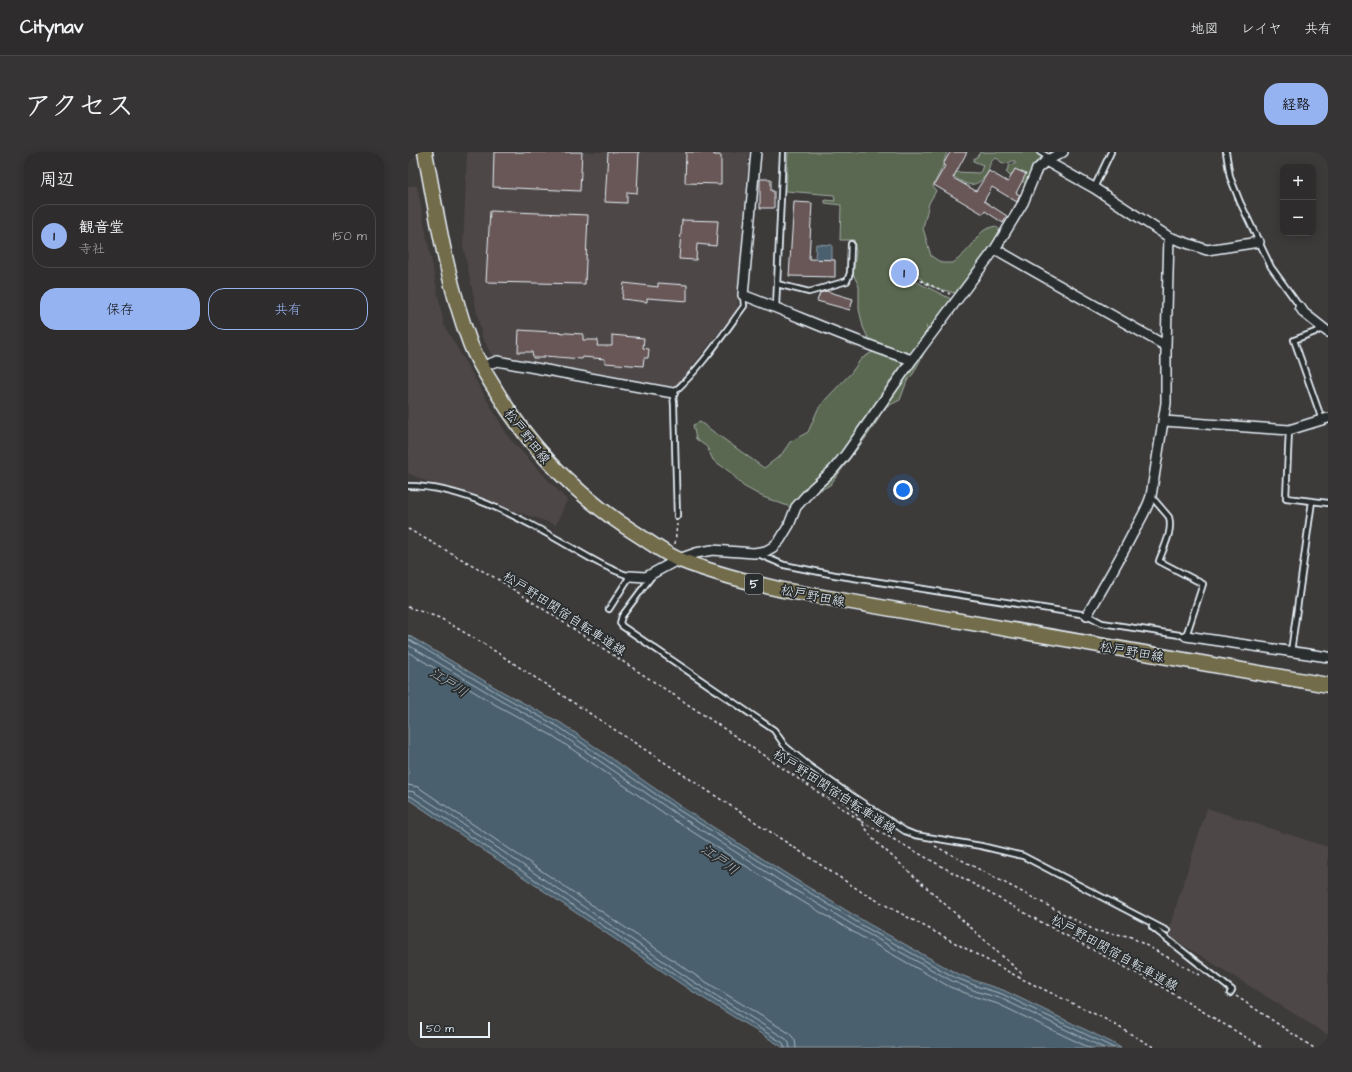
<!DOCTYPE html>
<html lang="ja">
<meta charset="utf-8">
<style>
:root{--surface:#2e2c2c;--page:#363434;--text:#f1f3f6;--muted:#a7a7a9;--line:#494848;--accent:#95b2f1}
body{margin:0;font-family:"Architects Daughter","Klee One",sans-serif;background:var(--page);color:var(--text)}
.controls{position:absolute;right:12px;top:12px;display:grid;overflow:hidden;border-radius:8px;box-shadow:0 2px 10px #0003}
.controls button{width:36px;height:36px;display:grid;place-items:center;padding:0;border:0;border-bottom:1px solid var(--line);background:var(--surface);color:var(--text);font:20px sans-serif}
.scale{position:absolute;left:12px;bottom:10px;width:70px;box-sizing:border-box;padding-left:4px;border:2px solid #e8f1f8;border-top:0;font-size:11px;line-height:14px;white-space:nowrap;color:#e8f1f8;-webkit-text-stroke:3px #2a2d2e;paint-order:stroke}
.you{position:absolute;left:495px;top:338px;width:14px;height:14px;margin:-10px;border:3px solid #fff;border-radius:50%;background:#1a73e8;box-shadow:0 0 0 6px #1a73e833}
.badge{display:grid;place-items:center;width:26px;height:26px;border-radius:50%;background:var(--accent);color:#111;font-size:13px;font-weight:700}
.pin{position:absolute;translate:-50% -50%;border:2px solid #fff;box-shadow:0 1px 4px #0006}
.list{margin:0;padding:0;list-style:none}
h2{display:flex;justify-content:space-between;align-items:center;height:52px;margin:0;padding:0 16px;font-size:17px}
h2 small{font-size:13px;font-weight:400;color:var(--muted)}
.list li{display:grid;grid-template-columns:26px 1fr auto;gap:12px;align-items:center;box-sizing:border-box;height:64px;margin:0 8px 8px;padding:0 8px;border:1px solid var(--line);border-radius:16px}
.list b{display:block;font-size:15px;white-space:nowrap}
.list p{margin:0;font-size:13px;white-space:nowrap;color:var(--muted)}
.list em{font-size:13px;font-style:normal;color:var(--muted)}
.actions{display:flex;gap:8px;padding:12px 16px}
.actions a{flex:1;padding:9px 0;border:1px solid var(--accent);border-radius:16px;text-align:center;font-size:14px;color:var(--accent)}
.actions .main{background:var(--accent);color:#111}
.map{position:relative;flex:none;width:920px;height:896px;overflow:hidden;border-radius:16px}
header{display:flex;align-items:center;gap:24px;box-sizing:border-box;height:56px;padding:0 20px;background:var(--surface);border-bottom:1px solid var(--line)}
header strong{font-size:19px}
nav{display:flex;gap:22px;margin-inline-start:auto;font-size:14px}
.intro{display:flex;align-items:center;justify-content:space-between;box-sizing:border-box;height:96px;padding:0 24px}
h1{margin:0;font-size:28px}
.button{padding:10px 18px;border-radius:16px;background:var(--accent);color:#111;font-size:14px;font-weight:700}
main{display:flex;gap:24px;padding:0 24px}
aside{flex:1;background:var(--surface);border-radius:16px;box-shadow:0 2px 10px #0003}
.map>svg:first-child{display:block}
.built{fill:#4d4646}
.green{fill:#5a6851;stroke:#a1aca4}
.water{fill:#4b616e;stroke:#8a9ba5}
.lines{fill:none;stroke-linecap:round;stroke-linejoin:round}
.shore{stroke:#a9b7c1;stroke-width:1}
.building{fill:#695756;stroke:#e8f1f8}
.service-casing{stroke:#e8f1f8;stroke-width:8}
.minor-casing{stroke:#e8f1f8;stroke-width:12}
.primary-casing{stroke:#e8f1f8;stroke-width:17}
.path{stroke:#e8f1f8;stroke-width:1.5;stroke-dasharray:3 3;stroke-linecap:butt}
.service{stroke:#2a2d2e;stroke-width:4.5}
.minor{stroke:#2a2d2e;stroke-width:9}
.primary{stroke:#736c4b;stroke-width:14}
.labels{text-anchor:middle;stroke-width:3.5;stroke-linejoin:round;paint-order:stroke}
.shield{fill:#2a2d2e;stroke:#afb6bb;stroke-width:1}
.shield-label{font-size:12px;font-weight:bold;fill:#e8f1f8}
.street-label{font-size:13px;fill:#e8f1f8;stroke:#2a2d2e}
.water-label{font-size:14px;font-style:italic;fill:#a9b7c1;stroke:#2a2d2e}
</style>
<header>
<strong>Citynav</strong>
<nav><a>地図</a><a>レイヤ</a><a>共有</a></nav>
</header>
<div class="intro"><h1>アクセス</h1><a class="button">経路</a></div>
<main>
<aside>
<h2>周辺<small></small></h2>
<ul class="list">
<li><span class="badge">1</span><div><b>観音堂</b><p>寺社</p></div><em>150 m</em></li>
</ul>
<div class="actions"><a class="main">保存</a><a>共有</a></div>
</aside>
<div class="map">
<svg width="920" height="896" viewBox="0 0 920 896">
<rect width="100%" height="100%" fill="#3d3a3a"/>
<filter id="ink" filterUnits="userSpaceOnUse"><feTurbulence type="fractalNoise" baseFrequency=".025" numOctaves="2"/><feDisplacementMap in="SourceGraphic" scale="8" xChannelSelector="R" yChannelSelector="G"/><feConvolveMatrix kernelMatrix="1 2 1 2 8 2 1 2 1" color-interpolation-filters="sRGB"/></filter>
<g filter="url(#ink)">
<path class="built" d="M59 0H341L329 157 268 235 84 204 74 185 55 94Z
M0 34H9L36 173 101 286 159 348 148 373 12 327 0 321Z
M799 656 920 695V883L759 783Z"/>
<path class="green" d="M380 0H539L534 16 525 34 528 39 521 51 515 76 523 104 534 111H545C552 106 558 100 564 93 572 82 573 77 588 74L593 80 590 89 550 142 525 135 518 132 511 125 505 123 493 127 492 132 494 129 504 133 507 129 543 147 522 176 518 174 523 188 505 222 499 229 492 248 482 253 472 261 470 268 459 284 422 333 407 341 394 356 388 357 355 345 335 334 322 320 305 308 299 295 288 287 285 273 292 270 356 316 373 303 382 290 400 280 410 257 418 247 443 221 453 207 466 199 455 175 451 157V135L445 121 448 100 446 88H432L433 53 417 51V48L427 49 426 43 378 39Z
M572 0H637L633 10V23L624 33C615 33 613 29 613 20L612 19H609L603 24 601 23 598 20 602 13 607 12V9H604L601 11 595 12 590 7 587 6C581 11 582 13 580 20 578 24 575 27 571 30 561 36 554 30 545 24L547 20 571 21 573 19 575 13 565 9 566 6 569 5Z"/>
<path class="water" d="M408 92 424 93V108L407 107Z
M0 483 95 540 153 571 272 654 385 726 459 771 548 821 573 831 595 838 703 890 713 896H376L368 891 282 838 0 647Z"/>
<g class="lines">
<path class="shore" d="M0 487 93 543 151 575 269 657 383 729 457 775 546 825 571 835 594 842 706 896
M0 493 91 547 148 579 267 661 380 734 455 779 544 829 570 840 592 846 696 896
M0 500 88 553 145 584 263 666 377 739 452 784 542 835 568 845 590 852 682 896
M0 633 10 635 290 825 381 881 387 888 388 896
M0 639 6 640 37 660 286 830 378 887 381 891 382 896
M0 644 4 645 34 665 284 834 375 891 377 896"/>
</g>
<path class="building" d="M86 0H174L172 39 85 35Z
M200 0H231L229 41 219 40V51L197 50Z
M278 0H306V3H313V32L277 31Z
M542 0H559L545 26 568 39 581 19 600 30 607 17 618 22 608 41 612 43 609 50 584 35 576 49 599 64 595 71 577 59 575 62 526 33 537 14 535 13Z
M352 27H363V39H366V56H352Z
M386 50 404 51 401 107 427 108V125L381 124Z
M82 59 180 63 177 132 78 130Z
M274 68 310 69 308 94 289 92 288 108 271 107Z
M493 114 503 118 499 128 489 124Z
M216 131 250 135V131L279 133V149L239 146V150L214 147Z
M418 139 445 147 442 158 409 149 412 141Z
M111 178 175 182V188H190L189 194H204V183L236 186 235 196 241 197 240 206H236L235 214 197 211V207L175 205 174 207 136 204V206H125L124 200H110Z"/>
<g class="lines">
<defs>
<path id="service" d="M632 0 643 7
M818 0 822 25 832 50 863 115 892 155
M686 36 703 0
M369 132 401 140 439 129 442 121 443 92
M368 155 375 0
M914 268 886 188 915 177
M881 278 878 346 920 351
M0 334C53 334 109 364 154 390 175 402 198 417 222 424L201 457
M269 364 266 253 265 241C293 216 314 184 336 154L335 143
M350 402 376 413 427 423 679 463 694 471 778 484 795 432 751 409C756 395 765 379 761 365L743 344
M244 424 214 464 212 471 214 474 366 578 377 594 401 614 435 638 497 679 507 683 573 694 615 704 759 779
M883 500 904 349
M745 772 744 775 824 838 822 841"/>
<path id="minor" d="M348 0 335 143C391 164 446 190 504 208
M638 9 686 36 761 85 799 98 851 90
M587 97 758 194
M892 155 896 161 920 180
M73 215 89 209 265 241
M756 269 881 278 920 266
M222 424 238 425 271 407 288 401 304 398 346 401 358 399 365 395 372 388 381 373 388 355 405 336 425 318 438 302 504 208 587 97 615 51 629 17 638 9 655 0
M679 463C695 436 710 410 724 383 731 370 739 358 743 344L758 251V194L761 85
M778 484 920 505"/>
<path id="primary" d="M17 0C29 64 39 130 62 191 68 207 78 222 87 237 123 298 172 347 232 384 244 392 258 402 272 408 305 421 340 430 375 438L920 533"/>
</defs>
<use href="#service" class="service-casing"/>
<use href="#minor" class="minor-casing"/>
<use href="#primary" class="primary-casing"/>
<path class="path" d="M507 126 542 142
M0 377 91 428 269 545 453 669 633 770 752 834 856 896
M267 392 269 372
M0 455 32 466 76 492 457 742 612 826 695 866 747 896
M426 641 448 662 465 687 613 821 612 826
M527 694 688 779 721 784 792 823
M828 844 906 896"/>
<use href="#service" class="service"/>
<use href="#minor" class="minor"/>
<use href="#primary" class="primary"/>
</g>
</g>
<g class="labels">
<rect class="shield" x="337" y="422" width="18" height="20" rx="3"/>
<g class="shield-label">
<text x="346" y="436">5</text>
</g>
<g class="street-label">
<text transform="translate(120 284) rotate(52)" y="5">松戸野田線</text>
<text transform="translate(405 443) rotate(11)" y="5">松戸野田線</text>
<text transform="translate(157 461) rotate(33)" y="5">松戸野田関宿自転車道線</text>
<text transform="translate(724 499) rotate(10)" y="5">松戸野田線</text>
<text transform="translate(427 639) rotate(33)" y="5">松戸野田関宿自転車道線</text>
<text transform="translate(707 800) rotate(29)" y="5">松戸野田関宿自転車道線</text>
</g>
<g class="water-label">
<text transform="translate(41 530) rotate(33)" y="5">江戸川</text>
<text transform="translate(312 707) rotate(36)" y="5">江戸川</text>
</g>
</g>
</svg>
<div class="controls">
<button>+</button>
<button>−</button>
</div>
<div class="scale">50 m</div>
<div class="you"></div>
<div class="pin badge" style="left:496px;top:121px">1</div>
</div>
</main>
